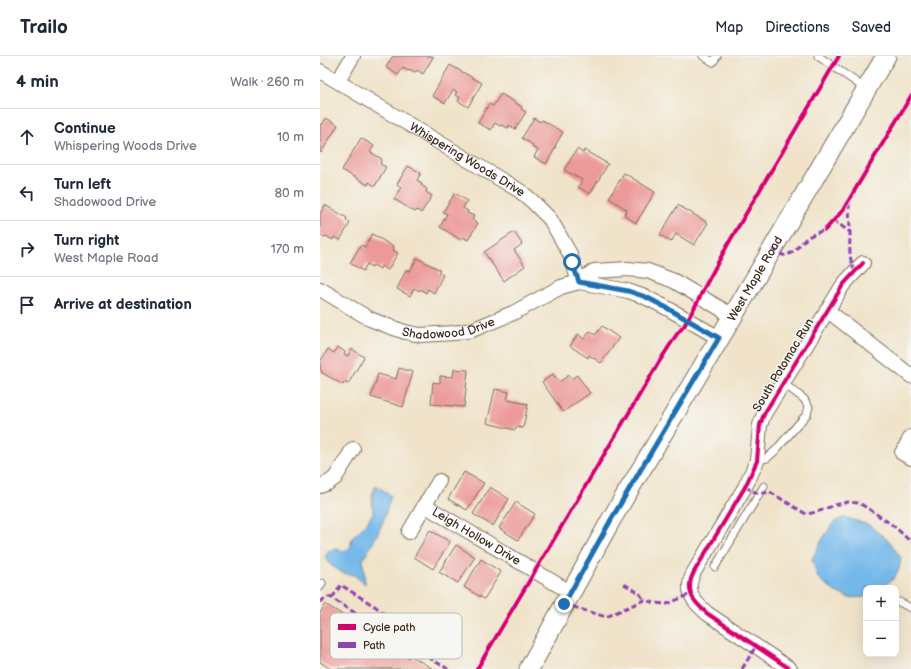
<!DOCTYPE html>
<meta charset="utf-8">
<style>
:root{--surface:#fff;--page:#f2f2f3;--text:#1f2937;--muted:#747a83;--line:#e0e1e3}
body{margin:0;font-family:"Balsamiq Sans",sans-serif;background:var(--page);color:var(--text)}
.controls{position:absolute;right:12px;bottom:12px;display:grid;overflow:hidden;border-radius:8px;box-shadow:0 4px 16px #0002}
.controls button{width:36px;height:36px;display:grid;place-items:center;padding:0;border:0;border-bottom:1px solid var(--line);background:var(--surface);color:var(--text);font:20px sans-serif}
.stop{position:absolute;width:12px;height:12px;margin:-9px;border:3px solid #1f6fb2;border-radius:50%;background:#fff}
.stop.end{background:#1f6fb2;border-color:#fff;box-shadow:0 1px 4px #0008}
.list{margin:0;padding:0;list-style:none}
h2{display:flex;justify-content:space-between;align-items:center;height:52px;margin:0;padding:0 16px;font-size:17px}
h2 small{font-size:13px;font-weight:400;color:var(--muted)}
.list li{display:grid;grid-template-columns:26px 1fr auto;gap:12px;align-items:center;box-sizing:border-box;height:56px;padding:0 16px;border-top:1px solid var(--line)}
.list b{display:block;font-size:15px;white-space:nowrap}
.list p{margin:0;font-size:13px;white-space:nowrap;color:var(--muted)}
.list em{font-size:13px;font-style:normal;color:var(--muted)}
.icon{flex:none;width:22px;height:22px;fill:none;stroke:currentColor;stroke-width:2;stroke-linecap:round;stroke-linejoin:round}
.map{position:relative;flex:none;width:591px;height:613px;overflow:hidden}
header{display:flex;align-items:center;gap:24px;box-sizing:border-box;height:56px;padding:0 20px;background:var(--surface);border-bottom:1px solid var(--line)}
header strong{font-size:19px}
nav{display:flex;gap:22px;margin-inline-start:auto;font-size:14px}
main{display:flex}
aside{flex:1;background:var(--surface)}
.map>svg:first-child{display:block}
.water{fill:#74b9eb;stroke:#587284}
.building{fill:#ec9a99}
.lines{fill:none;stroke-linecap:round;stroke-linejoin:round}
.service-casing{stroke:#7a6b5a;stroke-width:9}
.minor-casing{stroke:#7a6b5a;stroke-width:16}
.secondary-casing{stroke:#7a6b5a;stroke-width:21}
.service{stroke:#fff;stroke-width:7}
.minor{stroke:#fff;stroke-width:14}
.secondary{stroke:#fff;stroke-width:19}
.quiet{stroke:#8e44ad;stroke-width:3;stroke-dasharray:6 3;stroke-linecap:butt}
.cycleway-casing{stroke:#f6f6f2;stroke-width:6}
.cycleway{stroke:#d6006c;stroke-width:4}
.route{stroke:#1f6fb2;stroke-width:5}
.labels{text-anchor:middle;stroke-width:3;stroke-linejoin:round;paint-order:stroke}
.street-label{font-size:12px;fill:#3b2a1e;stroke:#f6f6f2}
.key{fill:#f6f6f2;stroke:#beb9b2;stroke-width:1}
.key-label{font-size:11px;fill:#3b2a1e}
</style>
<header>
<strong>Trailo</strong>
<nav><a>Map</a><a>Directions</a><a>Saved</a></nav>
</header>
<main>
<aside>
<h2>4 min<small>Walk · 260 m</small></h2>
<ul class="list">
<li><svg class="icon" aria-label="ahead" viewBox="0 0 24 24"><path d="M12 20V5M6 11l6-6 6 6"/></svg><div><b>Continue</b><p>Whispering Woods Drive</p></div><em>10 m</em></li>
<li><svg class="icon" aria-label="left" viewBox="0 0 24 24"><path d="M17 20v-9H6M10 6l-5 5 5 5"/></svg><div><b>Turn left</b><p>Shadowood Drive</p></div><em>80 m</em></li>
<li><svg class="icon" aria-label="right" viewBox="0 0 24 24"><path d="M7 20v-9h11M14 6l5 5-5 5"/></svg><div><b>Turn right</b><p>West Maple Road</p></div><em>170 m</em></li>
<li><svg class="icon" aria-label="arrive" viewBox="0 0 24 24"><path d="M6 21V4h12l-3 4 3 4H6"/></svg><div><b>Arrive at destination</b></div></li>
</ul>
</aside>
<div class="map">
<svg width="591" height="613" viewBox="0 0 591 613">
<rect width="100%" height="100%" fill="#f6f6f2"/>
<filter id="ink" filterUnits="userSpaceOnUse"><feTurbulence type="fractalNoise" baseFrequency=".025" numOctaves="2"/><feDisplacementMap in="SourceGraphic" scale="8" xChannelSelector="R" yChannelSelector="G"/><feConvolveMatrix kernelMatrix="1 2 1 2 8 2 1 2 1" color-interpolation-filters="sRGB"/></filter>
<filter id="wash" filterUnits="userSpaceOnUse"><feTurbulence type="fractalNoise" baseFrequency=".012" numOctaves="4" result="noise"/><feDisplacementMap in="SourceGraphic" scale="16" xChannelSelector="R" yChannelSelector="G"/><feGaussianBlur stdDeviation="0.9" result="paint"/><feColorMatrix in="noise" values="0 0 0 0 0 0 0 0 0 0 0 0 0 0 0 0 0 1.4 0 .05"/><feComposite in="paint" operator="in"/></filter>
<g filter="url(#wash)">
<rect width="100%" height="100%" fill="#f0e3c9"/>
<path class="water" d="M56 429 71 440 64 463 56 481 43 504 45 528 34 519 23 517 12 510 5 502 8 495 15 493 23 495 30 493 32 482 46 468 53 457 52 439Z
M524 461 549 469 570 486 581 502 579 513 574 522 561 532H546V540L544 541 529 542 514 535 498 522 492 503 502 484 513 467Z"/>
<g id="blocks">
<path class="building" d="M73 0H112L113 1 103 18 97 14 95 17 89 14 88 15 83 12 78 19 66 11Z
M130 9 162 27 148 51 138 45 140 41 135 39 137 36 133 34 125 47 112 40Z
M181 38 202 51 201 53 206 56 195 73 189 69 188 72 181 69 180 70 175 67 171 74 158 67 169 48 173 50Z
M6 62 18 69 1 97 0 96V68L2 69Z
M214 62 220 66 222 64 243 76 235 90 236 91 226 108 214 101 218 94 212 91 213 89 202 82Z
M41 82 54 90 50 96 62 103 60 108 66 111 55 130 49 126 48 129 22 114Z
M257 93 263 97 264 94 288 108 270 138 258 131 262 124 244 114Z
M88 110 101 117 97 124 102 127 101 129 107 133 106 136 112 140 101 157 97 154 95 156 74 143 81 131 77 128Z
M304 117 335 136 316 167 304 159 307 154 289 142Z
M135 137 147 145 143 152 148 155 147 157 154 160 152 164 158 167 148 184 143 181 141 184 120 171 127 158 123 156Z
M5 149 27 162 26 164 30 167 20 184 14 181 13 184 6 180 5 182 0 179V158Z
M358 149 388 167 374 189 356 178 351 186 340 179Z
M194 176 202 188 194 194 205 210 184 225 164 196Z
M52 178 74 191 73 194 78 197 68 214 61 210 60 213 53 209 52 211 47 208 43 215 30 207 41 189 45 191Z
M97 202 120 214 118 216 123 219 114 237 108 233 106 237 100 233 99 235 94 232 90 240 77 233 86 214 90 215Z
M282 270 299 282 281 307 269 299 268 302 250 290 258 278 264 283 270 275 275 279Z
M18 291 25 296 24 298 28 300 32 293 44 301 28 328 24 326 23 329 1 316 2 315 0 313V306L8 293 14 297Z
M79 312 93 316 83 351 51 341 58 318 76 323Z
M134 313 148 314 144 351 111 348 113 326 120 327V320L133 321Z
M233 318 239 326 249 319 251 323 257 319 270 337 243 356 222 326Z
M175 333 189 336 187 344 208 348 203 372 196 371 195 374 167 367Z
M144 416 164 427 147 454 128 443Z
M170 431 189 443 173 470 153 458Z
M196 446 215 458 198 484 179 472Z
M110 474 130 486 113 513 94 501Z
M136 489 155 501 138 527 119 516Z
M161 503 181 516 164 543 144 531Z
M5 548 43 571 41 573 88 602 90 599 113 613H11L0 606V557Z"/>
</g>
</g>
<g filter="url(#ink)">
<use href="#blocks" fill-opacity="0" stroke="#7a6b5a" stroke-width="1"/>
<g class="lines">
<defs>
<path id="service" d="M383 0 393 6 397 0
M498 0 546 33
M437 405 447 402 455 395 487 358 489 351 484 343 463 327
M395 511 444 430
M0 531 2 527
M579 546 591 552"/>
<g id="minor">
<path id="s1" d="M0 15 200 135 212 145 230 163 250 198 259 226"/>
<path d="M18 25 33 0"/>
<path d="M259 226 308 235 325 241 347 252 399 282"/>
<path id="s2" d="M0 233 50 263 68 270 85 276 100 279 134 277 152 274 193 257 241 231 259 226 274 215 308 213 328 215 354 225 413 260"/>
<path d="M507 254 591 320"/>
<path d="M591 381 582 397 591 402"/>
<path d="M0 430 8 427 15 422 33 393"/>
<path id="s3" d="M104 449 250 536"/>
<path d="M89 476 119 425"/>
<path d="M470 613 388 558C379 550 369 542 370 529 370 525 372 520 374 516L425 431 437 405 440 369 444 358 523 229 543 207"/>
</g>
<g id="secondary">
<path id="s4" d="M209 613 292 462 413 260 566 0"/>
</g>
</defs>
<use href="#service" class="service-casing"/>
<use href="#minor" class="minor-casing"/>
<use href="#secondary" class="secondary-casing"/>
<use href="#service" class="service"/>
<use href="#minor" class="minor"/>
<use href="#secondary" class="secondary"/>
<path class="quiet" d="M529 147C529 156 530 166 530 175 530 192 528 200 535 216
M513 164 530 176
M452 193C456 195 460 198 463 199 472 201 481 186 488 181 494 178 499 176 505 174
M425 431 439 438 450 436 486 458 497 456 515 449 528 446 539 447 552 455 575 471 591 486
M304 528 319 537 324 544
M12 542 21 529 56 551 76 569 64 587
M0 546 7 541H10L46 564
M244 548 286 561 324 544 335 547 347 548 371 538
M93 598 95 595 101 597 128 613
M422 613 436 590"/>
<defs>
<path id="cycleway" d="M505 174 523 154 542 122 591 40
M157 613 339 306 357 278 364 270 377 247 383 234 408 188 519 0
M470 613 388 558C379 550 369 542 370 529 370 525 372 520 374 516L425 431 437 405 440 369 444 358 523 229 543 207"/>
</defs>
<use href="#cycleway" class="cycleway-casing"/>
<use href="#cycleway" class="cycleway"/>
</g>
</g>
<g class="lines" filter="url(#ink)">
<path class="route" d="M244 548 292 462 399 282 347 252 326 241 308 235 259 226 252 206"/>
</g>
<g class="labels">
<g class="street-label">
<text dy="4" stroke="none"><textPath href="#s1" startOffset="172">Whispering Woods Drive</textPath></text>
<text dy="4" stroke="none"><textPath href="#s4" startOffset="451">West Maple Road</textPath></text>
<text dy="4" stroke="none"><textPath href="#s2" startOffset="140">Shadowood Drive</textPath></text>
<text transform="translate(463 309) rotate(-59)" y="4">South Potomac Run</text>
<text dy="4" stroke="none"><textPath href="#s3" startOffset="61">Leigh Hollow Drive</textPath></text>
</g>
</g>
<rect x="10" y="557" width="132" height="46" rx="6" class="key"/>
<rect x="18" y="568" width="18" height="6" fill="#d6006c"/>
<rect x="18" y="586" width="18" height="6" fill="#8e44ad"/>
<g class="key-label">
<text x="43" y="575">Cycle path</text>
<text x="43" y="593">Path</text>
</g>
</svg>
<div class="controls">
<button>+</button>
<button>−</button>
</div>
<div class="stop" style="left:252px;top:206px"></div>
<div class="stop end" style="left:244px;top:548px"></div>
</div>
</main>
